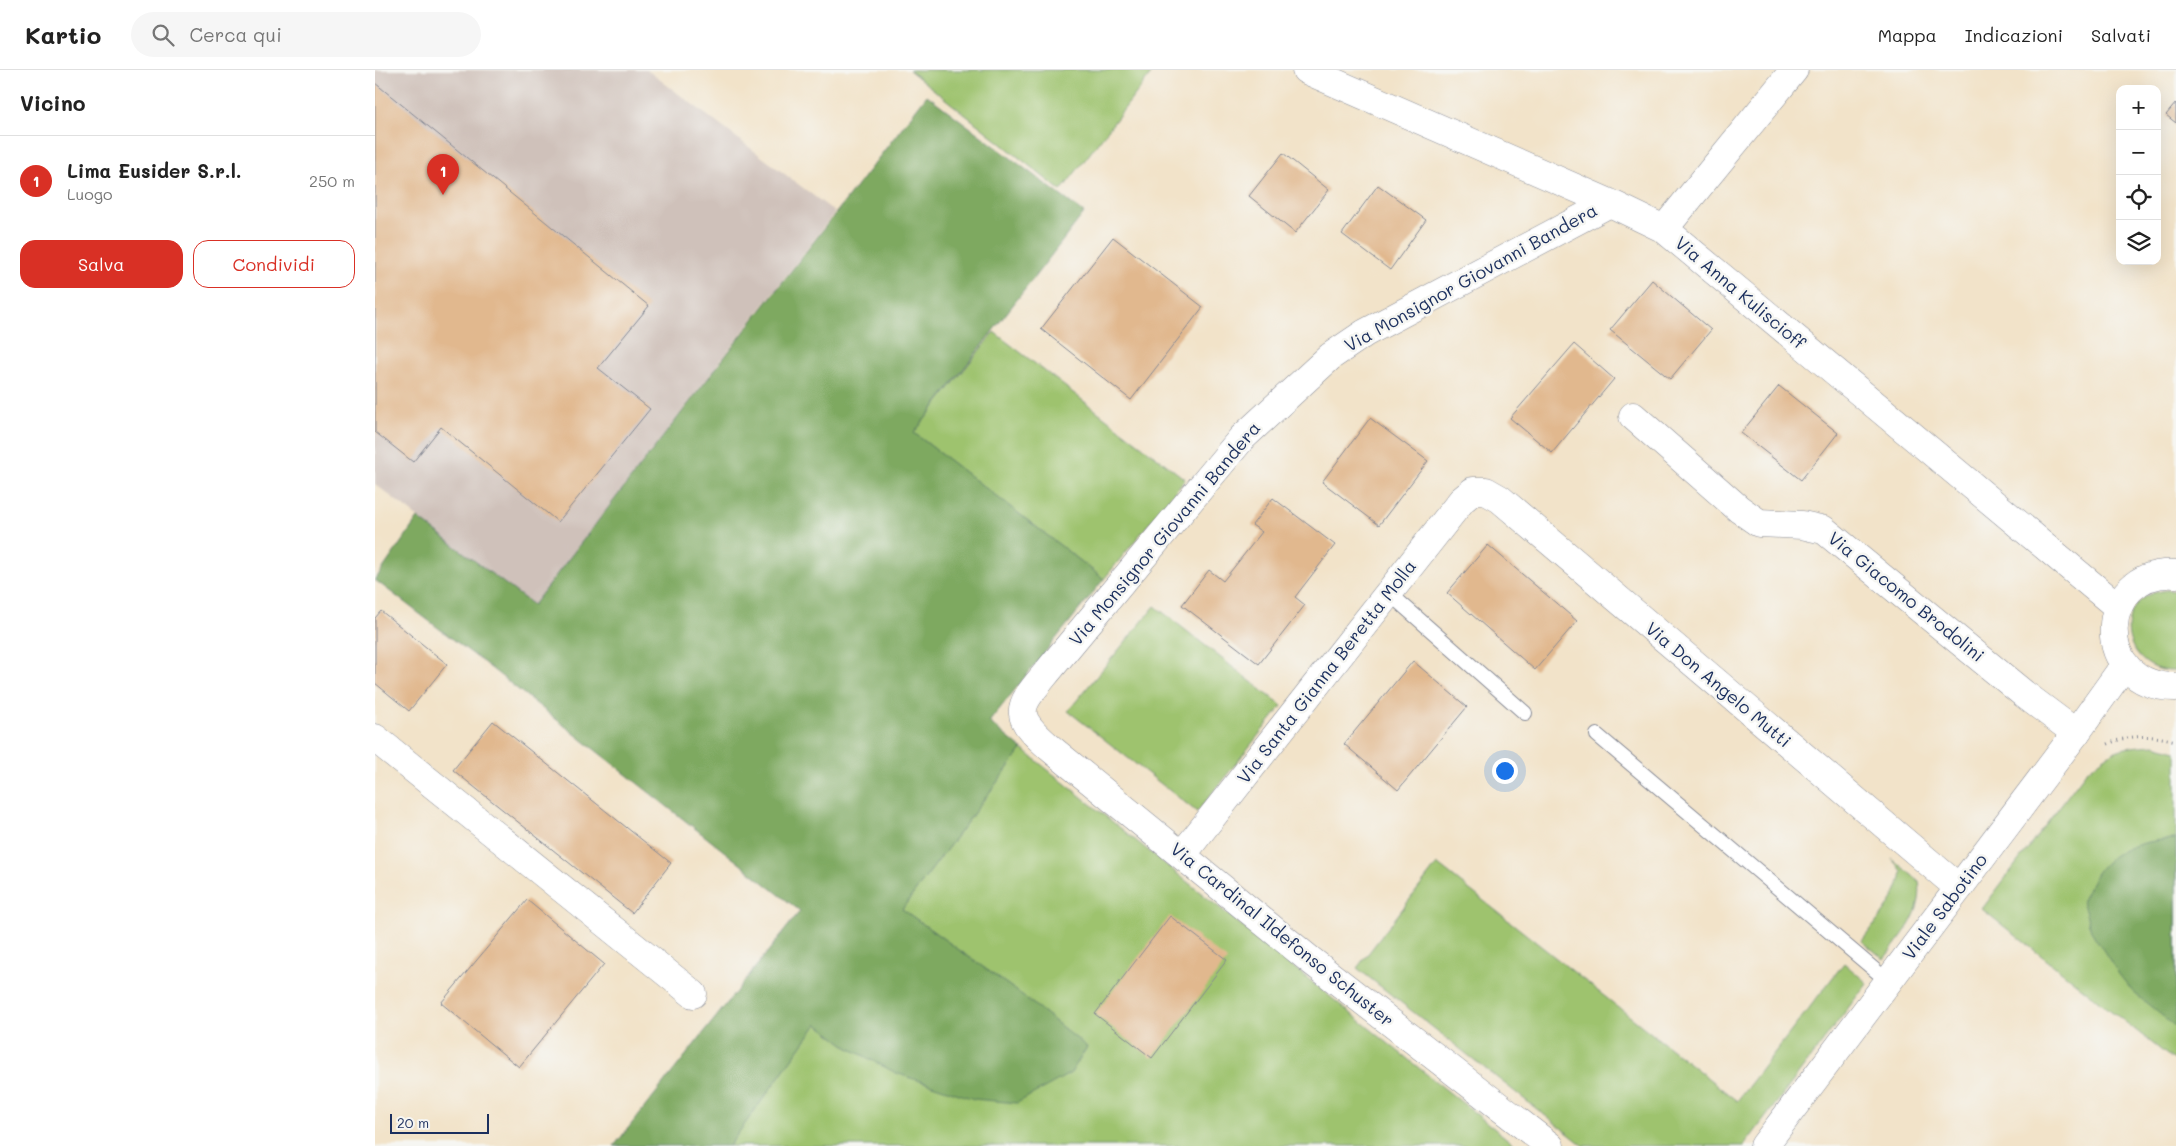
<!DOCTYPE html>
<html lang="it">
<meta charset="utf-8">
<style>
:root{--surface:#fff;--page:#f6f6f6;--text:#222;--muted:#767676;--line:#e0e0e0;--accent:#d93025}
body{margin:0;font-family:Mali,sans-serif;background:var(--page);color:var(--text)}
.controls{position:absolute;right:15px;top:15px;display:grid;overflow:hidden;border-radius:10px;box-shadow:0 5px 20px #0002}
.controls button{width:45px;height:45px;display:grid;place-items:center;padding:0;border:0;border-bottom:1px solid var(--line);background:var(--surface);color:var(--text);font:25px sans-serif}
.scale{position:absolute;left:15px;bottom:12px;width:99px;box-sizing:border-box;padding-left:5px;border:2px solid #1b2f5e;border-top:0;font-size:14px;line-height:18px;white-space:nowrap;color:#1b2f5e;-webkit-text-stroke:4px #f6f6f2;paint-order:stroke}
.you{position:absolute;left:1129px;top:700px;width:18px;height:18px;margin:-12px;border:4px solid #fff;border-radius:50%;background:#1a73e8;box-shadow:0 0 0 8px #1a73e833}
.badge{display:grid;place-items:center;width:32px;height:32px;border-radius:50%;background:var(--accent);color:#fff;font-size:16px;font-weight:700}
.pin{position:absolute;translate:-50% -41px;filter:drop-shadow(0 1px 2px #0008)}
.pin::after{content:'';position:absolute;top:26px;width:18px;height:15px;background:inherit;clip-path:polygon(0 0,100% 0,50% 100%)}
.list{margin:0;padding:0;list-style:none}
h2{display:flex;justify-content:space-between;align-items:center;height:65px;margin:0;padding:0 20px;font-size:21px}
h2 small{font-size:16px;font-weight:400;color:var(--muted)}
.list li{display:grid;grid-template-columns:32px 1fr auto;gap:15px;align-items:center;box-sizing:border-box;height:90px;padding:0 20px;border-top:1px solid var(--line)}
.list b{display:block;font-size:19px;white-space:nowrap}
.list p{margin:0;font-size:16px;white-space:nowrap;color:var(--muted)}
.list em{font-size:16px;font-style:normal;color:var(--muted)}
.actions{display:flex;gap:10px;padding:15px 20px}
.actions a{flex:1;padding:11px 0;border:1px solid var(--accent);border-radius:15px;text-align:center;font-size:18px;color:var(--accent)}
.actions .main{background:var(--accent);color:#fff}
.icon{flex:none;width:28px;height:28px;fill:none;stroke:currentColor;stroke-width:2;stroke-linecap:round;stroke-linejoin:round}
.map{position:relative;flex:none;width:1801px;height:1076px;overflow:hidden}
header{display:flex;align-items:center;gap:30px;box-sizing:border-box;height:70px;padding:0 25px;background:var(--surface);border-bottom:1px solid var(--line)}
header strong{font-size:24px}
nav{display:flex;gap:28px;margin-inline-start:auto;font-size:18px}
.search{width:350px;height:45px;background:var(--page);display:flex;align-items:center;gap:12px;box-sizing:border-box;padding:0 18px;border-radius:28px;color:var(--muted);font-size:19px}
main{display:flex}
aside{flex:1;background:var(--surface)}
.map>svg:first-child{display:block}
.industrial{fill:#cfc1ba}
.green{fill:#9ec36e;stroke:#5c7966}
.forest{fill:#7ea961;stroke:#4c6c60}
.building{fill:#e1b88e}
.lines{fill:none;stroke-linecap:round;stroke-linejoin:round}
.service-casing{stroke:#868994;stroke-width:16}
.minor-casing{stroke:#868994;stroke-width:29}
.tertiary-casing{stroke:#868994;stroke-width:29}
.path{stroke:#868994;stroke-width:3;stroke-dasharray:1 4;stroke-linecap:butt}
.service{stroke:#fff;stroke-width:14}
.minor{stroke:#fff;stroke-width:28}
.tertiary{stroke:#fff;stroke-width:28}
.labels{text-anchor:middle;stroke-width:5;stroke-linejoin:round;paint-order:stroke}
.street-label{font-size:18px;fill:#1b2f5e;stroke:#f6f6f2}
</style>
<header>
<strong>Kartio</strong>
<div class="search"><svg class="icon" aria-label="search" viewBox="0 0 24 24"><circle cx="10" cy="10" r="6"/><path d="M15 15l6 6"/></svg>Cerca qui</div>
<nav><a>Mappa</a><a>Indicazioni</a><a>Salvati</a></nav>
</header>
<main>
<aside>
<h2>Vicino<small></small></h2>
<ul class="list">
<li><span class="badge">1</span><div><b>Lima Eusider S.r.l.</b><p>Luogo</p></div><em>250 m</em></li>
</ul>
<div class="actions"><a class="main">Salva</a><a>Condividi</a></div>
</aside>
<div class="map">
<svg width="1801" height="1076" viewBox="0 0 1801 1076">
<rect width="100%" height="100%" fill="#f6f6f2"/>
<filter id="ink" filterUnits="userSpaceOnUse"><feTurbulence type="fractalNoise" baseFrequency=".02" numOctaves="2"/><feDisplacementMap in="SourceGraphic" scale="10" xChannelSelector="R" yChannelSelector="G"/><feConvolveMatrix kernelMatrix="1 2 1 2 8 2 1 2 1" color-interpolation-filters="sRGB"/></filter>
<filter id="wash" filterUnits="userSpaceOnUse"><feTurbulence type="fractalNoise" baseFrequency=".0096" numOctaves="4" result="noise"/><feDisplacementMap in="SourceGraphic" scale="20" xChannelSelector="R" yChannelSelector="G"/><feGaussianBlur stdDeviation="1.12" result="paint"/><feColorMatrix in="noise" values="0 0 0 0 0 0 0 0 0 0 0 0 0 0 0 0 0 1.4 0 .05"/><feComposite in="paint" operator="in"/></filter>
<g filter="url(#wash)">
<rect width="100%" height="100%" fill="#f2e3c9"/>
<path class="industrial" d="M0 0H272L460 142 157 536 0 414Z"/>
<path class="green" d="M534 0H779L686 121Z
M619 262 810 409 729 509 539 363Z
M1792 520 1801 521V601C1754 603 1736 546 1773 525 1779 522 1787 521 1792 520Z
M780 536 907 636 822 742 693 641Z
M1780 675 1801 681V992L1607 839 1710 703C1737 679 1744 677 1780 675Z
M647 679 1141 1076H354L442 954 474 978 696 1002 712 977 647 925 527 839Z
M1516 788 1544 811C1549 843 1528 864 1509 889L1487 871C1503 849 1524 828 1527 801Z
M1062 794 1362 1031 1469 893 1492 913 1369 1076H1209L982 898Z"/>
<path class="forest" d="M552 25 709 143 539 363 729 509 614 652 647 679 527 839 647 925 712 977 696 1003 642 1033 599 1029 521 1003 474 978 442 954 354 1076H239L425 841 112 595 0 510 43 448 158 535Z
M1801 769V957L1758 922 1743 903 1716 861 1707 830C1712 821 1716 811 1722 803 1739 777 1773 770 1801 769Z"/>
<g id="blocks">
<path class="building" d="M0 13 274 236 223 298 275 339 183 452 66 357 38 392 0 362Z
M1801 33V53L1791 45Z
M908 83 954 120 920 163 874 126Z
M1003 115 1051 150 1015 200 967 164Z
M738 167 828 237 756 330 666 259Z
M1277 210 1336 260 1295 309 1235 260Z
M1199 274 1239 309 1177 383 1135 348Z
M1404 316 1463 363 1426 410 1366 363Z
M995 348 1053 391 1004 455 947 412Z
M898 428 960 475 920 527 930 535 884 594 807 535 834 500 848 511 887 462 877 455Z
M1113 475 1202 551 1160 600 1072 523Z
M6 541 72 594 34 641 0 613V548Z
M1038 591 1092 637 1023 720 969 674Z
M118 651 296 793 257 843 78 700Z
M152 830 229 894 144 997 66 933Z
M795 846 852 890 777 988 720 944Z"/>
</g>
</g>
<g filter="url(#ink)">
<use href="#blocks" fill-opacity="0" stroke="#868994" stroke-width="1"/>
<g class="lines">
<defs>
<path id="service" d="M1014 523 1150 643
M1222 665 1514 912"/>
<path id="minor" d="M931 0 1235 133 1289 159 1743 537
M1289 159 1419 0
M1258 346 1364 439 1384 453 1427 455 1449 460 1649 624 1701 663
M0 668 318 924
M807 785 1087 430 1098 421H1111L1125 429 1584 818
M1175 1076 934 889 680 682C632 642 643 638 678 595L867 368 956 286 990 263 1235 133"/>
<path id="tertiary" d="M1801 504C1721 498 1715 618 1801 617
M1389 1076 1701 663 1749 596"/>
</defs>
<use href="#service" class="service-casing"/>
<use href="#minor" class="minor-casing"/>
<use href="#tertiary" class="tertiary-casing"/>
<path class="path" d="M1733 674C1756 664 1777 665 1801 671"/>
<use href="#service" class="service"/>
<use href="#minor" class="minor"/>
<use href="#tertiary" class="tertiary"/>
</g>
</g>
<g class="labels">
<g class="street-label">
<text transform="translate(1096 208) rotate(-29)" y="6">Via Monsignor Giovanni Bandera</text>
<text transform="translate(1365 223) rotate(40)" y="6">Via Anna Kuliscioff</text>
<text transform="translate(790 464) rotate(-50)" y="6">Via Monsignor Giovanni Bandera</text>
<text transform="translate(1531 527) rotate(39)" y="6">Via Giacomo Brodolini</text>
<text transform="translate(952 602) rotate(-52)" y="6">Via Santa Gianna Beretta Molla</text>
<text transform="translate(1343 615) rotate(40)" y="6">Via Don Angelo Mutti</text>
<text transform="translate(1570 837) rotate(-53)" y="6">Viale Sabotino</text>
<text transform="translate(907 865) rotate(39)" y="6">Via Cardinal Ildefonso Schuster</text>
</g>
</g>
</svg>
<div class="controls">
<button>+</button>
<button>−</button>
<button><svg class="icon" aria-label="locate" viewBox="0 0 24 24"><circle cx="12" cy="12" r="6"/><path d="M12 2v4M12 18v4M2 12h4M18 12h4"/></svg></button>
<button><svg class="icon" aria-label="layers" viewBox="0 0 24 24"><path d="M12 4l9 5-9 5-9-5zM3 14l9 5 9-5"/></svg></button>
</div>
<div class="scale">20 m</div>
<div class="you"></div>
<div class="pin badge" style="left:68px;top:125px">1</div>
</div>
</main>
